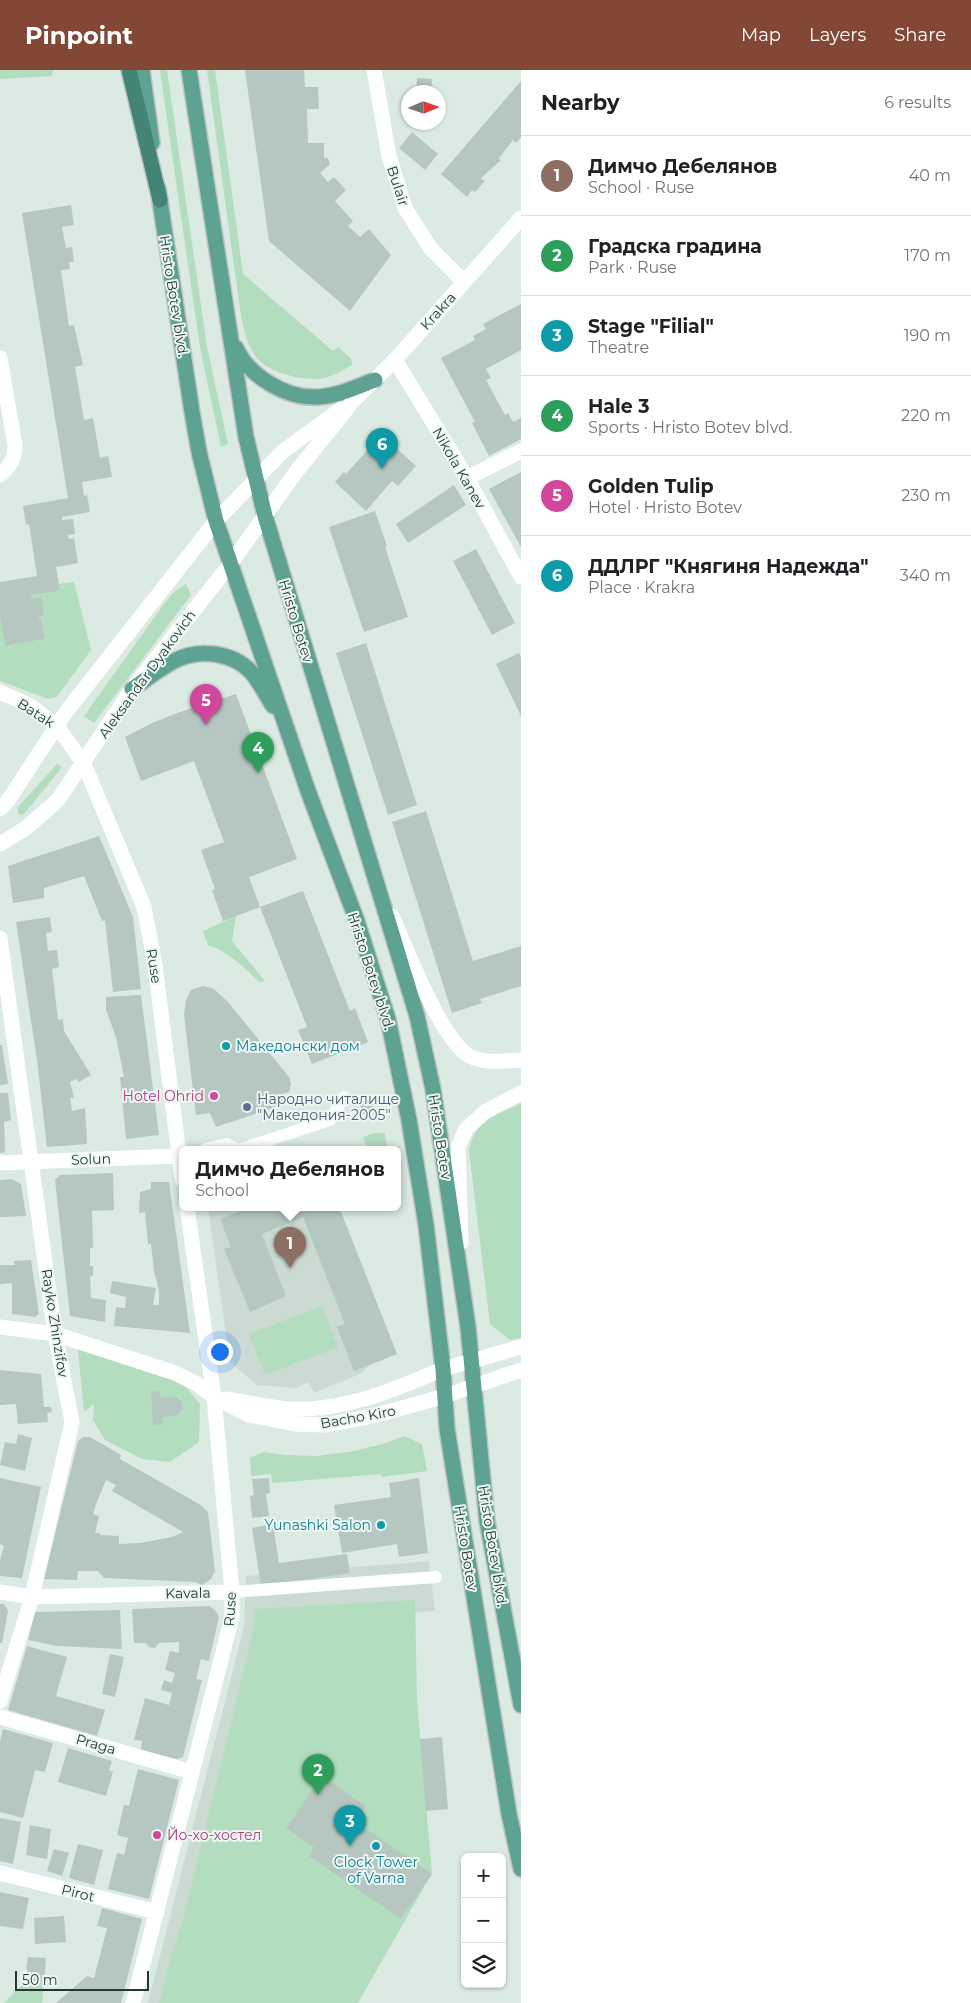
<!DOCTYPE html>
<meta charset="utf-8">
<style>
:root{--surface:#fff;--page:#f6f6f6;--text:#202124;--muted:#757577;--line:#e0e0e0;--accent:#834835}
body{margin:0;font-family:Montserrat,sans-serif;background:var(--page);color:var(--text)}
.controls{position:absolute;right:15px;bottom:15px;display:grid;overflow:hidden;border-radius:8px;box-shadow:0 1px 4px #0004}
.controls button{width:45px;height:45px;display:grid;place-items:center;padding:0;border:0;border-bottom:1px solid var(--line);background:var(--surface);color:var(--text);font:25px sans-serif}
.compass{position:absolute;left:401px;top:15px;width:45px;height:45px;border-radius:50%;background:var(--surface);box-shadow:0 1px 4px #0004;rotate:88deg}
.scale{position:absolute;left:15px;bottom:12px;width:134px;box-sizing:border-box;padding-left:5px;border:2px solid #1e3a32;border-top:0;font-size:14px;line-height:18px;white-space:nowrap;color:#1e3a32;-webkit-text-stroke:4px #edf6f2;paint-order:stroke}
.you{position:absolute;left:219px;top:1281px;width:18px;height:18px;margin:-12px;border:4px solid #fff;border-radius:50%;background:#1a73e8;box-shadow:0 0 0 8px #1a73e833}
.badge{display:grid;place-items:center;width:32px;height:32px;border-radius:50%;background:var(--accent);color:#fff;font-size:16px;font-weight:700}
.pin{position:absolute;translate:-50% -41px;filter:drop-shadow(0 1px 2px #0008)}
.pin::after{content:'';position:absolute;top:26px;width:18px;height:15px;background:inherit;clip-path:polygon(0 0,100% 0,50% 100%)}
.popup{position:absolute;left:179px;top:1076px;width:222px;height:65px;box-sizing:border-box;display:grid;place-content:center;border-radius:8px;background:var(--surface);filter:drop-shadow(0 1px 4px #0005);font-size:16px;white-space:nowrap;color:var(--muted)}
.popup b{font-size:19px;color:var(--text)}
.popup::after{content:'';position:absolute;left:50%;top:100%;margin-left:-10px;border:10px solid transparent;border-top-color:var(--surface)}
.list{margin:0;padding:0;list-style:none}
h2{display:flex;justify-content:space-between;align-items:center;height:65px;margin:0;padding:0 20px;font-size:21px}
h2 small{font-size:16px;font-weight:400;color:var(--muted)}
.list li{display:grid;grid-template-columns:32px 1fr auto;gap:15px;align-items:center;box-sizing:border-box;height:80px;padding:0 20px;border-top:1px solid var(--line)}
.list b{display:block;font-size:19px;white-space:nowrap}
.list p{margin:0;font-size:16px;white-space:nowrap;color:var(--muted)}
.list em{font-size:16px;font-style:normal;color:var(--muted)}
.icon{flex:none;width:28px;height:28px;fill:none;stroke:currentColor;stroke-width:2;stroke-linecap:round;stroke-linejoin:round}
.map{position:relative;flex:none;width:521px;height:1933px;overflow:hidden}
header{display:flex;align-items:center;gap:30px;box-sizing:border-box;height:70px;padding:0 25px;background:var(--accent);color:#fff}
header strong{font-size:24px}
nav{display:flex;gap:28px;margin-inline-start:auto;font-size:18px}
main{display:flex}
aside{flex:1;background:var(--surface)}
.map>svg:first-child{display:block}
.built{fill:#cbdad3}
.green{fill:#b3ddbf}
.building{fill:#b5c7c0;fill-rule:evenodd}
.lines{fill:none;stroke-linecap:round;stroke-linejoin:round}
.primary-casing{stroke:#bcc4c2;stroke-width:18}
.trunk-casing{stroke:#bcc4c2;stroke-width:18}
.pedestrian{stroke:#fff;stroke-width:12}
.minor{stroke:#fff;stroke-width:15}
.tertiary{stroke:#fff;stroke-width:15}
.primary{stroke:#5ea292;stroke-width:15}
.trunk{stroke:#438476;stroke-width:15}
.culture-dot{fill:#0f9aa8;stroke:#edf6f2;stroke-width:2}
.hotel-dot{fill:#d1479c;stroke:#edf6f2;stroke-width:2}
.service-dot{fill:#5c6f8a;stroke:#edf6f2;stroke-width:2}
.labels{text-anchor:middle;stroke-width:4;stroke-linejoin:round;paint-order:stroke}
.street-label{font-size:14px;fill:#1e3a32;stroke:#edf6f2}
.culture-label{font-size:14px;fill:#0d838f;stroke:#edf6f2;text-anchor:start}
.hotel-label{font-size:14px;fill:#b23c85;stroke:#edf6f2;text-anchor:end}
.service-label{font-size:14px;fill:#4e5e75;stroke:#edf6f2;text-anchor:start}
</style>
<header>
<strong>Pinpoint</strong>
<nav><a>Map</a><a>Layers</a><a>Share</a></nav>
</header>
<main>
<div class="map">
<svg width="521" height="1933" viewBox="0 0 521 1933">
<rect width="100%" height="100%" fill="#dceae4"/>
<path class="built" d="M208 1137H339L397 1284 370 1295 362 1303 314 1323 308 1312 296 1318 257 1315 230 1292Z
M429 1491 435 1541 254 1556 183 1849 169 1892 159 1933H148L244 1557 246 1506Z"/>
<path class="green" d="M0 0H53L52 6 0 9Z
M160 0H167L207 277 228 374 221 377 200 278Z
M207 0H215L243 204 333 281 338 277 351 288 352 295C343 300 334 306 324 308 305 312 268 303 256 287 246 274 243 255 240 239Z
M74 512 91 580 59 624 56 627 48 629 0 611V547L5 576 45 569 41 548 39 549V546L41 527 31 529V525L60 521 59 514Z
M186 514 191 525 94 653 84 646 164 534 175 521Z
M57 694 62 697 25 743 22 745 18 744V737Z
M236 846 232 871 265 911 259 912C244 897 229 882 208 875L203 861Z
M521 1033V1268L510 1270 490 1254 469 1081C474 1050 495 1046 521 1033Z
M374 1063H385L387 1079H368L363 1067Z
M322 1236 338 1277 265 1305 249 1264Z
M77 1271 175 1303 200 1334 199 1372 170 1392 142 1389 105 1370 93 1350 94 1334 84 1342Z
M404 1366 422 1374 427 1401 382 1407 381 1404 272 1413 271 1404 251 1406 250 1388 263 1382 285 1385 317 1386 354 1381 386 1373Z
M415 1530 417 1630 432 1803 358 1933H159L169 1892 183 1849 254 1556V1539Z
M24 1913 44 1914 42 1933H4Z"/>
<path class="building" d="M245 0H304L305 17H318L319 39H307L308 73H324V88H328L330 94 320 103 328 112 334 107 346 120 335 131 353 151 348 156 360 167 369 159 391 185 350 241 269 171Z
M417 8 432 9 431 22H416Z
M521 11V67L516 73 513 70 499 88 501 90 481 108 485 111 475 122 472 120 467 127 441 104Z
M412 62 438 84 425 100 399 78Z
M71 135 74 155 62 157 66 178 72 177 74 192H69L70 199 61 200 69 256 74 255 83 295 75 297 84 350 93 348 100 388 108 386 112 407 82 412 84 426 87 425 90 442 62 447V450L73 449 75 464 68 465 69 469 74 468 78 493 56 497 60 521 31 525V529L41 527 44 545 39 546V549L41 548 45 569 5 576 0 547V512L37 506 29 454 26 455 23 436 68 428 22 143Z
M521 234V280L486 299 491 308 486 310 505 345 508 343 513 352 521 348V369L489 386 472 353 475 352 441 288 475 270 473 266 486 259 483 254Z
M379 363 416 396 398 416 392 411 366 441 335 412 344 402 346 404 372 375 370 373Z
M521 402V477L489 419Z
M454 415 466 435 408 473 396 454Z
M375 441 387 476 385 477 408 547 364 562 329 457Z
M476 479 515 553 492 565 453 491Z
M366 573 417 735 388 745 336 583Z
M519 583 521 588V646L496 594Z
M236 624 297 789 249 807 260 837 223 851 212 820 215 819 201 780 224 772 194 691 141 711 125 667 152 653 180 642Z
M426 741 473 891 521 876V916L480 929 482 933 452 943 392 752Z
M99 766 133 847 141 919 113 922 105 850 102 851 84 806 44 818V828L13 833 8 796Z
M303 821 350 941 355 938 368 972 312 994 298 960 307 957 260 837Z
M50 847 52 862 46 863 48 881 57 880 59 897 52 899 58 950 63 949 64 961 91 1005 79 1012 76 1009 70 1012 74 1028H70L72 1041 85 1038 87 1074 47 1077 37 990 16 852Z
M203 916 214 919 228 932 289 1007 291 1014 289 1022 282 1024 285 1034 216 1057 210 1043 196 1045 184 945 186 930 191 920Z
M141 925 159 1065 126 1069 120 1007H124L116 967 106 940V927Z
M0 975H2L8 1014 0 1015Z
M0 1023H8L11 1050 4 1052 5 1082 0 1083Z
M372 1032 373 1042 362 1044 360 1034Z
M113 1103 114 1140 92 1141 93 1178H90V1196H93V1206H90L91 1228 106 1230 105 1252 70 1246 55 1110 60 1105Z
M12 1109 21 1114 26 1146 0 1147V1110Z
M151 1112H169L190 1263 114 1256 116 1237 125 1238 126 1227 110 1223 112 1211 156 1218 153 1235H159V1221L154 1201 151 1174H148L145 1142 139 1143 140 1122 151 1119Z
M245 1137H339L397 1284 354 1301 337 1257 345 1254 303 1147 262 1164 286 1226 250 1242 224 1179 231 1177 220 1149 246 1139Z
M31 1190 39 1244 35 1247 12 1244V1213L0 1214V1195H15L14 1191Z
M0 1300 41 1304 44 1337H51L52 1342 47 1343 48 1352 18 1354 16 1334 0 1335Z
M159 1321 161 1328 177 1327 182 1333V1340L176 1346 162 1347 163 1354 153 1355 151 1322Z
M18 1364 32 1368 25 1401 0 1395 5 1372 16 1374Z
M83 1367H90L121 1385 120 1389 199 1434 208 1442 215 1501 211 1509 202 1515 195 1512 104 1508 98 1501H78L77 1510 44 1509 78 1371ZM106 1410 116 1415 112 1421 183 1462 172 1467 140 1473 119 1474V1466L100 1465V1463H95L99 1446 93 1444 96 1434Z
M0 1408 41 1417 22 1508 0 1506V1490L4 1476 0 1474Z
M269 1408 270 1423 266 1424 269 1446 252 1448 250 1426 254 1425 252 1409Z
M419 1408 428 1483 399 1487 397 1474 342 1483 334 1435 391 1427 389 1413Z
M273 1454 279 1493 347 1484 350 1503 261 1516 252 1458Z
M0 1534H4L8 1541 2 1573H0Z
M209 1536 215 1540 219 1547 209 1591 201 1589 196 1609 202 1610 183 1687 177 1689 141 1680 142 1671 134 1670 145 1628 169 1635 172 1623 161 1620 164 1610 172 1613 175 1603 165 1600 170 1581 179 1583V1572L159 1573 155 1578 149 1577 146 1573H134L132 1539Z
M120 1540 122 1579 57 1576 28 1570 35 1542Z
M27 1576 67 1587 56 1626 105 1640 97 1666 8 1640Z
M110 1584 124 1587 115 1627 102 1624Z
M3 1659 53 1673 45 1702 35 1700 23 1748 0 1742V1672Z
M442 1667 448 1739 426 1741 420 1669Z
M68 1678 112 1691 109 1700 113 1702 106 1726 58 1712Z
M138 1699 179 1710 149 1829 108 1819 117 1783 124 1785 128 1768 117 1765 124 1735 129 1736Z
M322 1706 366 1736 356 1752 432 1804 401 1849 309 1786 314 1777 286 1758Z
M0 1748 21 1752 13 1794 0 1791Z
M30 1755 51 1759 47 1789 26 1785Z
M78 1774 103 1780 94 1815 69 1808Z
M54 1779 69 1783 62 1806 47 1801Z
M0 1822 29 1828 23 1859 0 1856Z
M102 1838 142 1849 121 1933H56L87 1906 94 1908 107 1858 97 1856Z
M64 1846 66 1872 35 1874 34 1848Z
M28 1887 46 1888 44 1914 24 1913Z"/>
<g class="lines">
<defs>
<path id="primary" d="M142 0 152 73
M189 0 246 367 265 446 417 946 433 1019 468 1257 487 1451 521 1635
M158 118 192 342 199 382 216 451 308 721 357 851 388 949 409 1050 426 1155 443 1299 447 1359 509 1744 521 1799
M236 278C248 305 285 328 315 327 336 327 356 317 375 310
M132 619C146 610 159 599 174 591 199 578 233 582 252 603 260 613 266 625 273 636"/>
<path id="trunk" d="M129 0 160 130"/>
</defs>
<use href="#primary" class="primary-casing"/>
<use href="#trunk" class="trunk-casing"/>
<path class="pedestrian" d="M205 1079 227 1074 237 1079
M241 1079 330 1050 344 1027
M232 1522 436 1507"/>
<path class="minor" d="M374 0 389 86 405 138 431 179 464 212
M0 288 15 375C15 389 10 396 0 405
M395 290 467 408 521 507
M467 408 521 381
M0 622 29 635 57 656 84 694 144 837 155 895 182 1109
M0 868 55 1264 72 1352 32 1527 0 1631
M0 1093 179 1086
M0 1257 55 1264 175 1303 197 1314 214 1327 249 1345 295 1354 326 1355 373 1346 445 1326
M226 1329C247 1332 269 1338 291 1339 345 1341 394 1320 443 1299
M0 1522 32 1527 232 1522
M0 1647 192 1702
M0 1803 157 1842
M133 1933 232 1547V1522L214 1327 187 1137"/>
<path class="tertiary" d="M0 739 9 729 66 642 216 451 282 382 341 339
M0 774 26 758 58 730 132 619 231 493 296 402 353 331 395 290 521 148
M392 846C407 880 438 961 465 983 480 995 503 991 521 990
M461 1172 458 1077 466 1059 486 1041 521 1023
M443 1299 521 1277
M445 1326 521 1300"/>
<use href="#primary" class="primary"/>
<use href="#trunk" class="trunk"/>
</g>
<g class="culture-dot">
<circle cx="226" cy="976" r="5"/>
<circle cx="381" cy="1455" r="5"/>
<circle cx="376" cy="1776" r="5"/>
</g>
<g class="hotel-dot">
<circle cx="214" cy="1026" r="5"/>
<circle cx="157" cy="1765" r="5"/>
</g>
<circle class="service-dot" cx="247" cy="1037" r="5"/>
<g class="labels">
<g class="street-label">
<text transform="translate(398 116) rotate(72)" y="5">Bulair</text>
<text transform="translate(174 226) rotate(81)" y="5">Hristo Botev blvd.</text>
<text transform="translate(438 241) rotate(-48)" y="5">Krakra</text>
<text transform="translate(459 398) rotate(60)" y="5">Nikola Kanev</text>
<text transform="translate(296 551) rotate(73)" y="5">Hristo Botev</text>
<text transform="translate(147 604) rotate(-54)" y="5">Aleksandar Dyakovich</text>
<text transform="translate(36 643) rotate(33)" y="5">Batak</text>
<text transform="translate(154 896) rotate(81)" y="5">Ruse</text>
<text transform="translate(371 901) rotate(72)" y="5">Hristo Botev blvd.</text>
<text transform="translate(440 1067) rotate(81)" y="5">Hristo Botev</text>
<text transform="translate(91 1089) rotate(-2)" y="5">Solun</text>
<text transform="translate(55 1253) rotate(81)" y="5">Rayko Zhinzifov</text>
<text transform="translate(358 1347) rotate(-10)" y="5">Bacho Kiro</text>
<text transform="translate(493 1476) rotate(81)" y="5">Hristo Botev blvd.</text>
<text transform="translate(466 1478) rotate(81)" y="5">Hristo Botev</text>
<text transform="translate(188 1523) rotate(-1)" y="5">Kavala</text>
<text transform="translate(230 1539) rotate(-86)" y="5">Ruse</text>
<text transform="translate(96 1674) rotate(16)" y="5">Praga</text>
<text transform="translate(78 1823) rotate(14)" y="5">Pirot</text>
</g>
<g class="culture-label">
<text x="236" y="981">Македонски дом</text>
<text x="371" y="1460" text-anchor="end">Yunashki Salon</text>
<text x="376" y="1797" text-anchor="middle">Clock Tower<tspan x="376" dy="16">of Varna</tspan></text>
</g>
<g class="hotel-label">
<text x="204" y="1031">Hotel Ohrid</text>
<text x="167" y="1770" text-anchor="start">Йо-хо-хостел</text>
</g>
<g class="service-label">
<text x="257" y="1034">Народно читалище<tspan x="257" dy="16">"Македония-2005"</tspan></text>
</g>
</g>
</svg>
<div class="controls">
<button>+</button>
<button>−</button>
<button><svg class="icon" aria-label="layers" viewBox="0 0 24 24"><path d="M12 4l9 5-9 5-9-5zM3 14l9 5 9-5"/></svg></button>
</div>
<svg class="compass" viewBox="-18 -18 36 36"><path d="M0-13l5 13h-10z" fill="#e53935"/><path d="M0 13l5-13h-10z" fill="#757577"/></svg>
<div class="scale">50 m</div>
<div class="you"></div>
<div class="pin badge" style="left:290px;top:1198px;background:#8d6e63">1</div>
<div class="popup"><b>Димчо Дебелянов</b>School</div>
<div class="pin badge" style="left:318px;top:1725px;background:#2e9e5b">2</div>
<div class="pin badge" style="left:350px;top:1776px;background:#0f9aa8">3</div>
<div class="pin badge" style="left:258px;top:703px;background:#2e9e5b">4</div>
<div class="pin badge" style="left:206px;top:655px;background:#d1479c">5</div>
<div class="pin badge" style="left:382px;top:399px;background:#0f9aa8">6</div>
</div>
<aside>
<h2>Nearby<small>6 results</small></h2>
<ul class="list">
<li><span class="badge" style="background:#8d6e63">1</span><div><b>Димчо Дебелянов</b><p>School · Ruse</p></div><em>40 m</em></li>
<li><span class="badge" style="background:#2e9e5b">2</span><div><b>Градска градина</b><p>Park · Ruse</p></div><em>170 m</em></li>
<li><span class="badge" style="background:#0f9aa8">3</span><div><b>Stage &quot;Filial&quot;</b><p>Theatre</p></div><em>190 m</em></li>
<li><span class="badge" style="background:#2e9e5b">4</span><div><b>Hale 3</b><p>Sports · Hristo Botev blvd.</p></div><em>220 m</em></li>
<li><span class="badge" style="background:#d1479c">5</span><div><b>Golden Tulip</b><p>Hotel · Hristo Botev</p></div><em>230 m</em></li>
<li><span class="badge" style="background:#0f9aa8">6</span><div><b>ДДЛРГ &quot;Княгиня Надежда&quot;</b><p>Place · Krakra</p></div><em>340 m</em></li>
</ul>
</aside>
</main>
